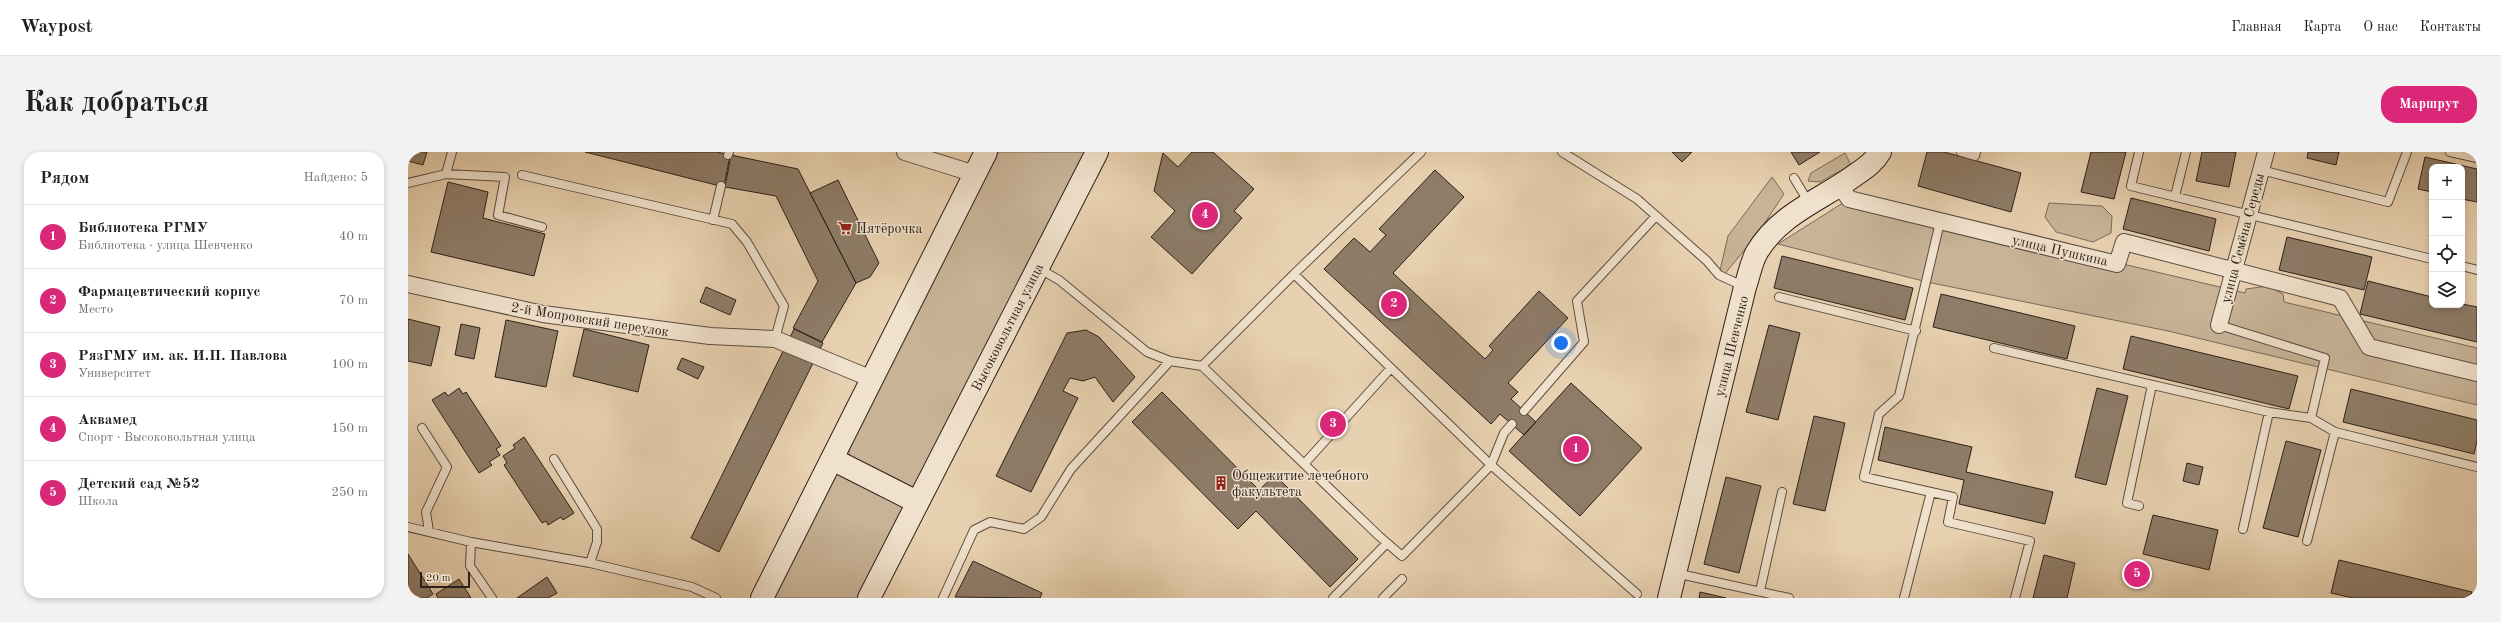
<!DOCTYPE html>
<html lang="ru">
<meta charset="utf-8">
<style>
:root{--surface:#fff;--page:#f2f2f2;--text:#202124;--muted:#757577;--line:#e0e0e0;--accent:#db2777}
body{margin:0;font-family:"Old Standard TT",serif;background:var(--page);color:var(--text)}
.controls{position:absolute;right:12px;top:12px;display:grid;overflow:hidden;border-radius:8px;box-shadow:0 2px 6px #0003}
.controls button{width:36px;height:36px;display:grid;place-items:center;padding:0;border:0;border-bottom:1px solid var(--line);background:var(--surface);color:var(--text);font:20px sans-serif}
.scale{position:absolute;left:12px;bottom:10px;width:50px;box-sizing:border-box;padding-left:4px;border:2px solid #2c201b;border-top:0;font-size:11px;line-height:14px;white-space:nowrap;color:#2c201b;-webkit-text-stroke:3px #f0e1cc;paint-order:stroke}
.you{position:absolute;left:1153px;top:191px;width:14px;height:14px;margin:-10px;border:3px solid #fff;border-radius:50%;background:#1a73e8;box-shadow:0 0 0 6px #1a73e833}
.badge{display:grid;place-items:center;width:26px;height:26px;border-radius:50%;background:var(--accent);color:#fff;font-size:13px;font-weight:700}
.pin{position:absolute;translate:-50% -50%;border:2px solid #fff;box-shadow:0 1px 4px #0006}
.list{margin:0;padding:0;list-style:none}
h2{display:flex;justify-content:space-between;align-items:center;height:52px;margin:0;padding:0 16px;font-size:17px}
h2 small{font-size:13px;font-weight:400;color:var(--muted)}
.list li{display:grid;grid-template-columns:26px 1fr auto;gap:12px;align-items:center;box-sizing:border-box;height:64px;padding:0 16px;border-top:1px solid var(--line)}
.list b{display:block;font-size:15px;white-space:nowrap}
.list p{margin:0;font-size:13px;white-space:nowrap;color:var(--muted)}
.list em{font-size:13px;font-style:normal;color:var(--muted)}
.icon{flex:none;width:22px;height:22px;fill:none;stroke:currentColor;stroke-width:2;stroke-linecap:round;stroke-linejoin:round}
.map{position:relative;flex:none;width:2069px;height:446px;overflow:hidden;border-radius:16px}
header{display:flex;align-items:center;gap:24px;box-sizing:border-box;height:56px;padding:0 20px;background:var(--surface);border-bottom:1px solid var(--line)}
header strong{font-size:19px}
nav{display:flex;gap:22px;margin-inline-start:auto;font-size:14px}
.intro{display:flex;align-items:center;justify-content:space-between;box-sizing:border-box;height:96px;padding:0 24px}
h1{margin:0;font-size:28px}
.button{padding:10px 18px;border-radius:16px;background:var(--accent);color:#fff;font-size:14px;font-weight:700}
main{display:flex;gap:24px;padding:0 24px}
aside{flex:1;background:var(--surface);border-radius:16px;box-shadow:0 2px 6px #0003}
.map>svg:first-child{display:block}
.green{fill:#c8b397;stroke:#7a6a59}
.building{fill:#8e7c68;stroke:#2c201b}
.lines{fill:none;stroke-linecap:round;stroke-linejoin:round}
.lane-casing{stroke:#5b4c40;stroke-width:10}
.street-casing{stroke:#5b4c40;stroke-width:18}
.secondary-casing{stroke:#2c201b;stroke-width:24}
.lane{stroke:#f0e1cc;stroke-width:8}
.street{stroke:#f0e1cc;stroke-width:16}
.secondary{stroke:#f0e1cc;stroke-width:22}
.labels{text-anchor:middle;stroke-width:3;stroke-linejoin:round;paint-order:stroke}
.poi-label{font-size:14px;fill:#2c201b;stroke:#f0e1cc;text-anchor:start}
.street-label{font-size:14px;fill:#2c201b;stroke:#f0e1cc}
</style>
<header>
<strong>Waypost</strong>
<nav><a>Главная</a><a>Карта</a><a>О нас</a><a>Контакты</a></nav>
</header>
<div class="intro"><h1>Как добраться</h1><a class="button">Маршрут</a></div>
<main>
<aside>
<h2>Рядом<small>Найдено: 5</small></h2>
<ul class="list">
<li><span class="badge">1</span><div><b>Библиотека РГМУ</b><p>Библиотека · улица Шевченко</p></div><em>40 m</em></li>
<li><span class="badge">2</span><div><b>Фармацевтический корпус</b><p>Место</p></div><em>70 m</em></li>
<li><span class="badge">3</span><div><b>РязГМУ им. ак. И.П. Павлова</b><p>Университет</p></div><em>100 m</em></li>
<li><span class="badge">4</span><div><b>Аквамед</b><p>Спорт · Высоковольтная улица</p></div><em>150 m</em></li>
<li><span class="badge">5</span><div><b>Детский сад №52</b><p>Школа</p></div><em>250 m</em></li>
</ul>
</aside>
<div class="map">
<svg width="2069" height="446" viewBox="0 0 2069 446">
<rect width="100%" height="100%" fill="#e8d1b0"/>
<filter id="stains"><feTurbulence type="fractalNoise" baseFrequency=".005" numOctaves="4"/><feColorMatrix values="0 0 0 0 .2 0 0 0 0 .09 0 0 0 0 .02 0 0 0 .5 -.17"/></filter>
<radialGradient id="worn" r=".72"><stop offset=".6" stop-color="#630" stop-opacity="0"/><stop offset="1" stop-color="#630" stop-opacity=".3"/></radialGradient>
<path class="green" d="M587 0H681L505 341 449 313 441 302V289Z
M1437 1 1443 13 1412 30 1400 29 1403 21Z
M1364 25 1376 42 1348 84 1315 124 1311 123 1320 84Z
M1441 47 1837 141 1838 137 1860 134 1875 142 1876 150 2069 196V253L1760 179 1519 130 1370 92Z
M1641 51 1694 54 1704 64 1703 81 1685 90 1648 80 1637 65Z
M429 322 496 353 455 446H364L422 330Z"/>
<path class="building" d="M0 0H19L15 13 0 9Z
M177 0H309L322 3 316 35Z
M784 0H805L846 37 826 59 834 66 784 122 743 85 767 59 746 39 755 1 770 15Z
M1264 0H1284L1274 10Z
M1383 0H1412L1391 13Z
M1519 0H1536L1613 21 1603 60 1510 34Z
M1683 0H1718L1706 47 1673 40Z
M1794 0H1828L1821 35 1788 29Z
M1900 0H1931L1928 13 1899 6Z
M323 3 390 17 448 131 414 190 385 176 410 129 368 44 317 35Z
M2017 5 2069 17V50L2054 47V15H2024V40L2010 37Z
M1027 18 1056 45 985 121 1077 207 1085 198 1081 194 1131 139 1160 166 1100 231 1110 240 1103 247 1128 270 1116 283 1092 262 1083 272 916 117 946 86 962 100 978 83 971 77Z
M430 28 471 111 462 125 448 131 402 41Z
M40 30 80 40 75 66 137 82 126 124 23 100Z
M1723 46 1808 67 1801 99 1715 77Z
M1879 85 1964 105 1956 138 1871 118Z
M1374 104 1505 136 1497 168 1366 136Z
M1960 129 2024 145V153L2054 152 2069 155V190L1952 162Z
M298 135 328 148 322 163 292 150Z
M1533 142 1667 174 1659 207 1525 175Z
M0 167 32 175 23 214 0 209Z
M98 168 150 179 138 235 87 225Z
M53 172 72 176 66 207 47 203Z
M1361 173 1392 181 1370 268 1338 260Z
M176 177 241 193 230 240 165 224Z
M386 177 415 191 311 400 283 386Z
M678 178 691 185 727 225 705 250 687 225 675 229 662 226 655 239 670 246 623 340 588 324 659 181Z
M1723 184 1890 224 1881 257 1715 217Z
M274 206 296 215 290 227 269 217Z
M1163 231 1234 296 1172 364 1101 299Z
M51 236 55 242 58 240 93 294 88 297 92 303 81 310 84 313 71 321 24 248 37 240 40 244Z
M1689 236 1720 244 1698 333 1667 325Z
M1943 237 2069 268V289L2066 302 1935 270Z
M754 240 851 338 867 323 950 407 922 435 848 359 830 377 724 270Z
M1406 264 1437 271 1417 359 1385 352Z
M1477 275 1564 295 1558 320 1645 340 1637 372 1551 352 1556 328 1470 308Z
M116 285 166 361 155 368 153 365 140 373 138 369 134 371 96 313 99 311 95 304 107 296 105 293Z
M1878 289 1913 298 1890 385 1855 376Z
M1779 311 1795 315 1791 333 1775 329Z
M1318 325 1353 334 1331 421 1296 412Z
M1745 363 1810 378 1801 418 1735 402Z
M0 402 25 442 19 446H0Z
M1636 403 1667 411 1659 446H1625Z
M1931 408 2064 440 2062 446H1945L1923 441Z
M565 409 634 441 632 446 547 445Z
M139 425 149 441 140 446H109Z
M51 427 63 446H30L28 442Z
M1292 440 1318 446H1291Z"/>
<g class="lines">
<defs>
<path id="lane" d="M44 0 38 22 97 25 90 63 134 75
M1154 0 1229 47 1299 109 1311 123 1335 134
M1553 0 1567 4 1568 0
M1731 0 1723 34 2024 107
M2042 0 2069 6
M320 3 321 0
M1853 18 1980 50 1999 0
M114 23 324 72 339 90 376 154 367 187
M1386 26 1401 51
M0 31 38 22
M1767 44 1778 0
M305 68 313 34
M1532 70 1491 244 1471 262 1456 325 1545 345 1540 370 1622 389 1607 446
M2054 114 2069 118
M630 116 651 128 739 200 762 209 794 214 971 384 994 404 1083 313 886 122 1013 0
M1371 145 1508 179
M1811 173 1917 206 1903 266 1927 280 2069 315
M1586 196 1861 260 1903 266
M794 214 886 122
M1116 259 1176 190 1169 149 1248 64
M1104 272 1096 281 1083 313 1229 442
M14 276 39 315 18 360 21 379
M146 307 189 377V390L182 411 284 435 308 446
M897 311 983 216
M1731 354 1719 351 1744 233
M0 375 63 390 182 411
M1835 377 1861 260
M1899 389 1927 280
M63 390 62 414 84 446
M1267 421 1381 446
M1352 439 1374 340
M535 446 566 378 582 370 616 377 633 365 663 317 762 209
M925 446 979 391
M975 446 994 427
M1496 446 1523 340"/>
<path id="street" d="M497 0 567 22
M1432 34 1441 47 1709 112 1716 90 1932 146 1961 195 2069 221
M0 132 135 162 302 184 367 187 464 227
M1811 173 1858 0"/>
<path id="secondary" d="M424 307 509 350
M354 446 578 0
M461 446 689 0
M1261 446 1337 135C1341 124 1343 110 1349 100 1371 63 1410 49 1443 26 1454 18 1465 12 1472 0"/>
</defs>
<use href="#lane" class="lane-casing"/>
<use href="#street" class="street-casing"/>
<use href="#secondary" class="secondary-casing"/>
<use href="#lane" class="lane"/>
<use href="#street" class="street"/>
<use href="#secondary" class="secondary"/>
</g>
<defs>
<symbol id="supermarket-bare" viewBox="-9 -9 18 18"><path d="M-6-5.5h2.5l.6 2H6L4.5 2H-2.5L-4.4-4H-6ZM-1.5 3.2a1.3 1.3 0 1 0 .1 0ZM3 3.2a1.3 1.3 0 1 0 .1 0Z" fill="#8f2418" stroke="#f0e1cc" stroke-width="2.5" paint-order="stroke"/></symbol>
<symbol id="building-bare" viewBox="-9 -9 18 18"><path d="M-4-6H4V6H1V3H-1V6H-4ZM-2.5-4.3h1.7v1.8h-1.7ZM.8-4.3h1.7v1.8H.8ZM-2.5-1h1.7V.8h-1.7ZM.8-1h1.7V.8H.8Z" fill="#8f2418" stroke="#f0e1cc" stroke-width="2.5" paint-order="stroke"/></symbol>
</defs>
<g fill-rule="evenodd">
<use href="#supermarket-bare" x="427" y="66" width="20" height="20"/>
<use href="#building-bare" x="803" y="321" width="20" height="20"/>
</g>
<g class="labels">
<g class="poi-label">
<text x="448" y="81">Пятёрочка</text>
<text x="824" y="328">Общежитие лечебного<tspan x="824" dy="16">факультета</tspan></text>
</g>
<g class="street-label">
<text transform="translate(1834 86) rotate(-75)" y="5">улица Семёна Середы</text>
<text transform="translate(1652 98) rotate(13)" y="5">улица Пушкина</text>
<text transform="translate(182 167) rotate(9)" y="5">2-й Мопровский переулок</text>
<text transform="translate(599 175) rotate(-63)" y="5">Высоковольтная улица</text>
<text transform="translate(1323 194) rotate(-76)" y="5">улица Шевченко</text>
</g>
</g>
<rect width="100%" height="100%" filter="url(#stains)"/>
<rect width="100%" height="100%" fill="url(#worn)"/>
</svg>
<div class="controls">
<button>+</button>
<button>−</button>
<button><svg class="icon" aria-label="locate" viewBox="0 0 24 24"><circle cx="12" cy="12" r="6"/><path d="M12 2v4M12 18v4M2 12h4M18 12h4"/></svg></button>
<button><svg class="icon" aria-label="layers" viewBox="0 0 24 24"><path d="M12 4l9 5-9 5-9-5zM3 14l9 5 9-5"/></svg></button>
</div>
<div class="scale">20 m</div>
<div class="you"></div>
<div class="pin badge" style="left:1168px;top:297px">1</div>
<div class="pin badge" style="left:986px;top:152px">2</div>
<div class="pin badge" style="left:925px;top:272px">3</div>
<div class="pin badge" style="left:797px;top:63px">4</div>
<div class="pin badge" style="left:1729px;top:422px">5</div>
</div>
</main>
